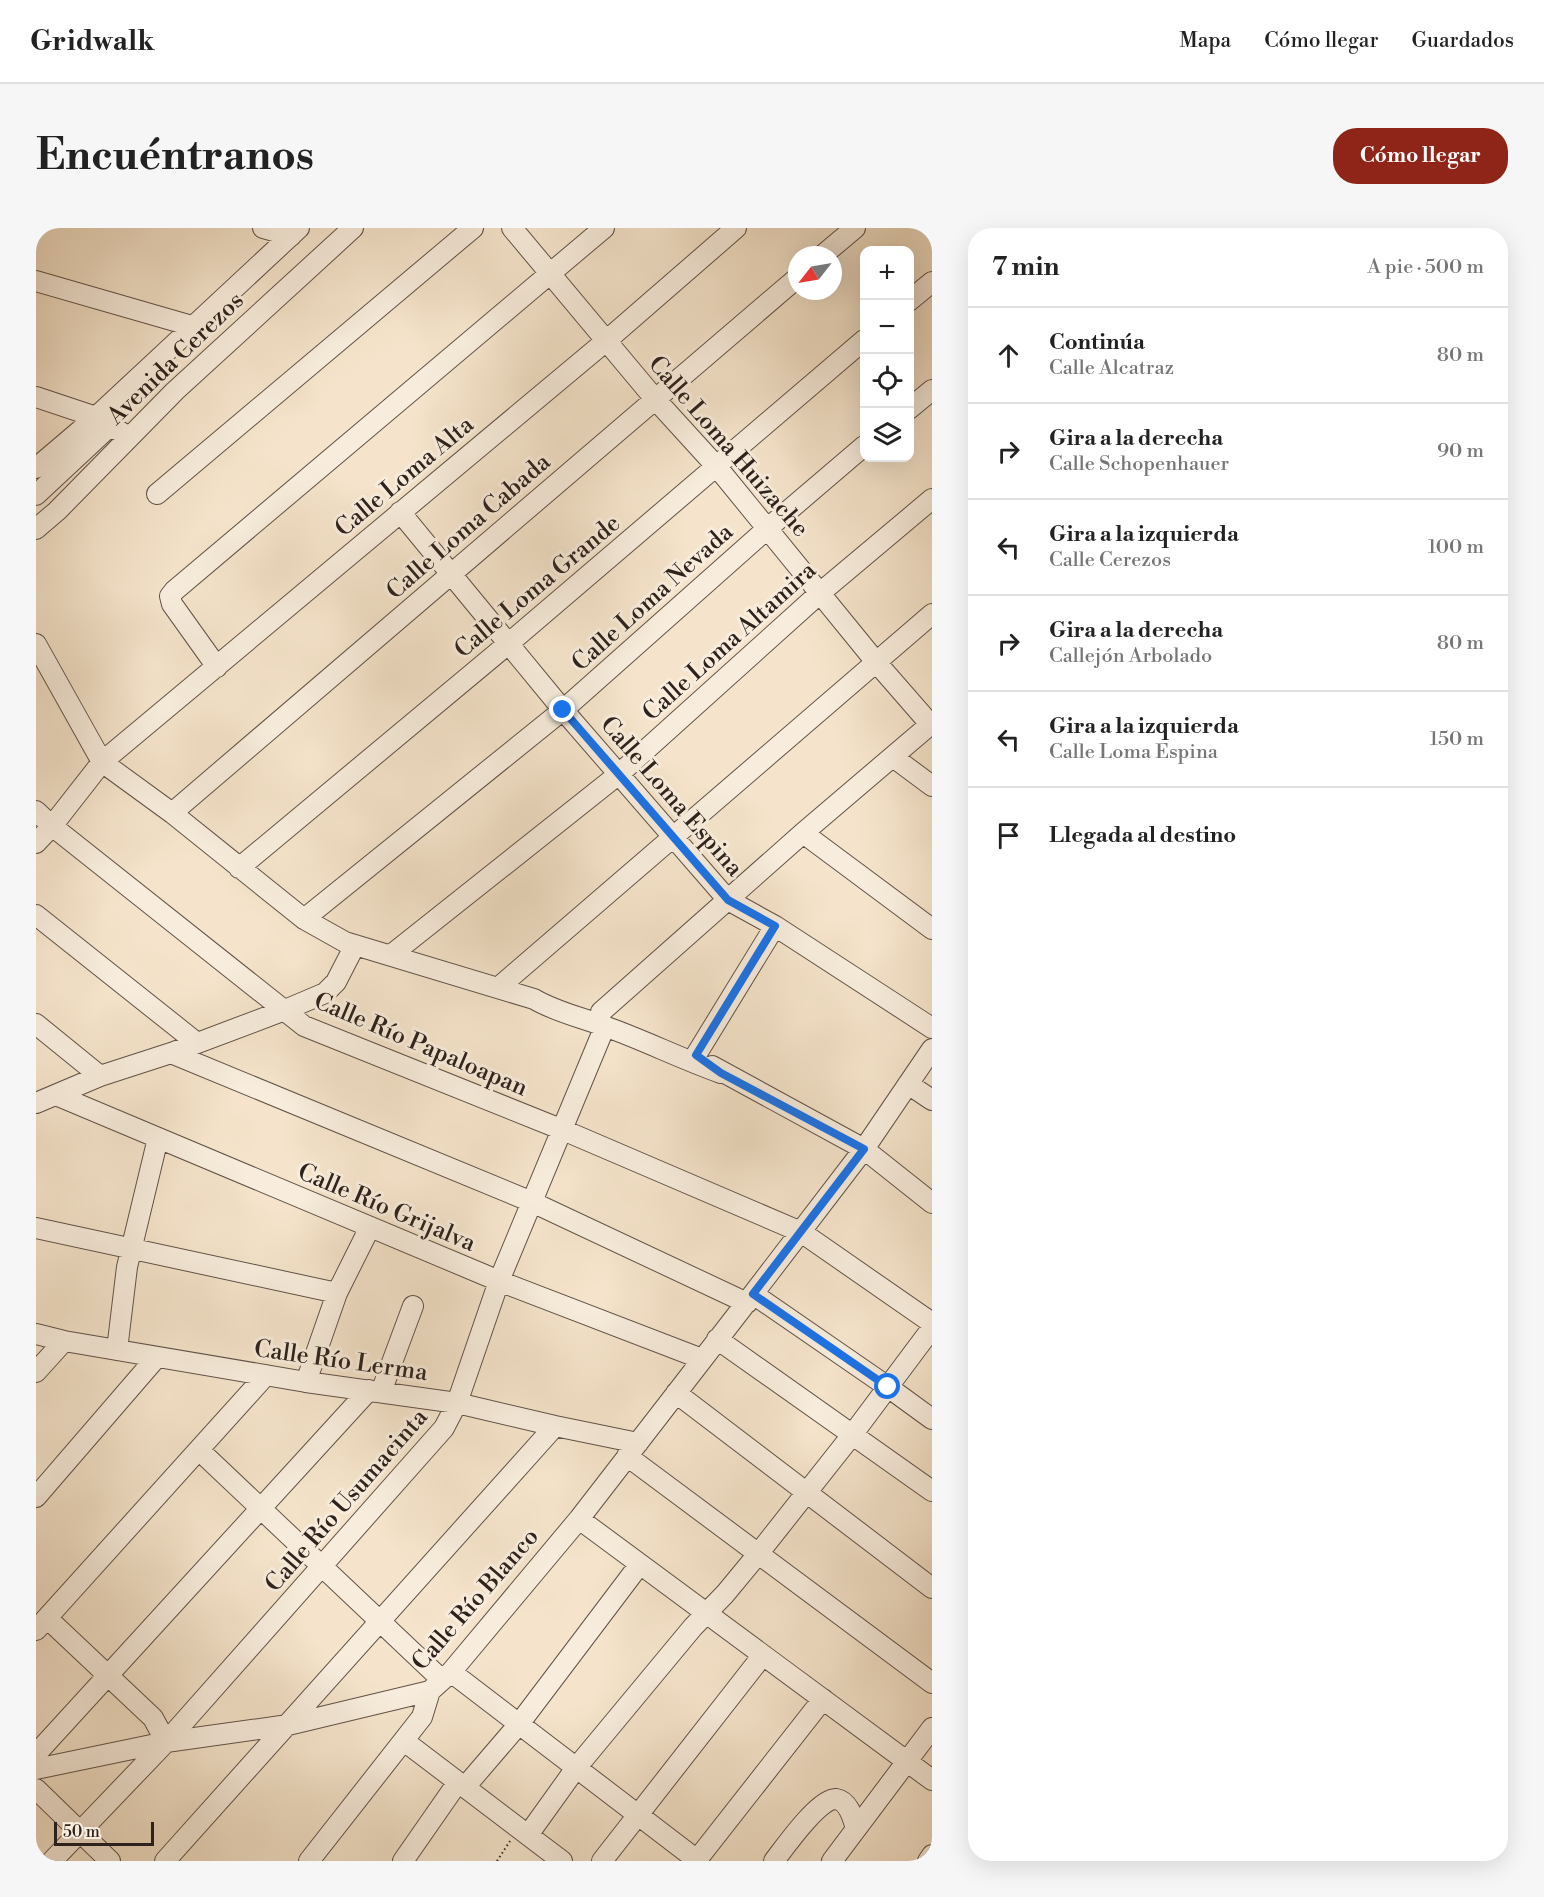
<!DOCTYPE html>
<html lang="es">
<meta charset="utf-8">
<style>
:root{--surface:#fff;--page:#f6f6f6;--text:#222;--muted:#767676;--line:#e0e0e0;--accent:#8f2418}
body{margin:0;font-family:"Libre Bodoni",serif;background:var(--page);color:var(--text)}
.controls{position:absolute;right:18px;top:18px;display:grid;overflow:hidden;border-radius:12px;box-shadow:0 6px 24px #0002}
.controls button{width:54px;height:54px;display:grid;place-items:center;padding:0;border:0;border-bottom:2px solid var(--line);background:var(--surface);color:var(--text);font:30px sans-serif}
.compass{position:absolute;left:752px;top:18px;width:54px;height:54px;border-radius:50%;background:var(--surface);box-shadow:0 6px 24px #0002;rotate:239deg}
.scale{position:absolute;left:18px;bottom:15px;width:100px;box-sizing:border-box;padding-left:6px;border:3px solid #2e221c;border-top:0;font-size:16px;line-height:21px;white-space:nowrap;color:#2e221c;-webkit-text-stroke:4px #f8eddd;paint-order:stroke}
.stop{position:absolute;width:18px;height:18px;margin:-14px;border:4px solid #1a73e8;border-radius:50%;background:#fff}
.stop.end{background:#1a73e8;border-color:#fff;box-shadow:0 2px 6px #0008}
.list{margin:0;padding:0;list-style:none}
h2{display:flex;justify-content:space-between;align-items:center;height:78px;margin:0;padding:0 24px;font-size:26px}
h2 small{font-size:20px;font-weight:400;color:var(--muted)}
.list li{display:grid;grid-template-columns:39px 1fr auto;gap:18px;align-items:center;box-sizing:border-box;height:96px;padding:0 24px;border-top:2px solid var(--line)}
.list b{display:block;font-size:22px;white-space:nowrap}
.list p{margin:0;font-size:20px;white-space:nowrap;color:var(--muted)}
.list em{font-size:20px;font-style:normal;color:var(--muted)}
.icon{flex:none;width:33px;height:33px;fill:none;stroke:currentColor;stroke-width:2;stroke-linecap:round;stroke-linejoin:round}
.map{position:relative;flex:none;width:896px;height:1633px;overflow:hidden;border-radius:24px}
header{display:flex;align-items:center;gap:36px;box-sizing:border-box;height:84px;padding:0 30px;background:var(--surface);border-bottom:2px solid var(--line)}
header strong{font-size:28px}
nav{display:flex;gap:33px;margin-inline-start:auto;font-size:21px}
.intro{display:flex;align-items:center;justify-content:space-between;box-sizing:border-box;height:144px;padding:0 36px}
h1{margin:0;font-size:42px}
.button{padding:15px 27px;border-radius:24px;background:var(--accent);color:#fff;font-size:21px;font-weight:700}
main{display:flex;gap:36px;padding:0 36px}
aside{flex:1;background:var(--surface);border-radius:24px;box-shadow:0 6px 24px #0002}
.map>svg:first-child{display:block}
.lines{fill:none;stroke-linecap:round;stroke-linejoin:round}
.minor-casing{stroke:#605248;stroke-width:22}
.path{stroke:#2e221c;stroke-width:2;stroke-dasharray:1.5 3;stroke-linecap:butt}
.minor{stroke:#f8eddd;stroke-width:20}
.route{stroke:#1a73e8;stroke-width:8}
.labels{text-anchor:middle;stroke-width:6;stroke-linejoin:round;paint-order:stroke}
.street-label{font-size:24px;fill:#2e221c;stroke:#f8eddd}
</style>
<header>
<strong>Gridwalk</strong>
<nav><a>Mapa</a><a>Cómo llegar</a><a>Guardados</a></nav>
</header>
<div class="intro"><h1>Encuéntranos</h1><a class="button">Cómo llegar</a></div>
<main>
<div class="map">
<svg width="896" height="1633" viewBox="0 0 896 1633">
<rect width="100%" height="100%" fill="#f5e4cb"/>
<filter id="stains"><feTurbulence type="fractalNoise" baseFrequency=".00333" numOctaves="4"/><feColorMatrix values="0 0 0 0 .2 0 0 0 0 .09 0 0 0 0 .02 0 0 0 .5 -.17"/></filter>
<radialGradient id="worn" r=".72"><stop offset=".6" stop-color="#630" stop-opacity="0"/><stop offset="1" stop-color="#630" stop-opacity=".3"/></radialGradient>
<g class="lines">
<defs>
<path id="minor" d="M227 0 255 8
M476 0 619 171 681 239 840 434 894 496
M787 27 819 0
M0 53 156 98
M873 73 896 54
M0 169 60 189 93 209
M873 181 896 162
M0 240 60 189 263 0
M121 266 437 0
M0 267 74 198
M364 284 527 482 692 672 739 698 896 800
M0 301 21 283 139 163 317 0
M0 416 66 534 136 585 268 691 309 714 498 771C520 784 544 789 568 798 608 812 645 831 685 845
M181 439 136 376 134 368 138 363 568 0
M857 529 896 558
M0 583 16 598 268 798 527 902 765 1004 896 1095
M136 585 761 50
M767 605 896 701
M0 615 16 598 66 534 570 113 700 0
M203 640 472 416 828 112
M0 687 161 815
M268 691 527 482 732 300 828 218
M355 727 583 546 784 365 896 271
M463 759 896 386
M565 784 767 605 896 495
M0 796 64 848
M135 825 496 974 711 1075
M660 827 739 698
M676 838 828 921 896 975
M872 856 896 872
M20 867 463 1053 666 1131
M0 875 64 848 135 825 249 782 289 765 300 754 319 717
M0 1000 301 1065
M717 1066 852 1159 896 1191
M0 1106 28 1113 270 1154 421 1175 519 1198 602 1215
M681 1111 896 1263
M81 1122 91 1039 122 910
M0 1144 28 1113
M270 1154 301 1065 334 999
M345 1164 377 1078
M640 1165 896 1360
M163 1222 406 1452
M591 1228 896 1455
M0 1269 120 1130
M543 1291 896 1552
M11 1390 117 1490 130 1514
M0 1402 230 1147
M415 1444 661 1632
M368 1513 526 1633
M0 1526 333 1162
M0 1541 130 1514 252 1497 394 1463 415 1444 543 1291 717 1066 828 921 896 821
M429 1559 483 1496 604 1336
M0 1561 74 1633
M492 1607 540 1540 657 1399 689 1366 722 1326 816 1207 896 1100
M16 1633 130 1514 408 1200 421 1175 463 1053 569 798
M129 1633 519 1198
M273 1633 386 1489 394 1463
M367 1633 422 1554
M566 1633 727 1427
M660 1633 787 1471
M738 1633C748 1620 784 1569 800 1571 813 1573 817 1590 820 1601
M796 1633 896 1500
M892 1633 896 1627"/>
</defs>
<use href="#minor" class="minor-casing"/>
<path class="path" d="M461 1633 474 1613"/>
<use href="#minor" class="minor"/>
</g>
<g class="lines">
<path class="route" d="M527 482 692 672 739 698 660 827 685 845 828 921 717 1066 852 1159"/>
</g>
<g class="labels">
<g class="street-label">
<text transform="translate(139 130) rotate(-44)" y="8">Avenida Cerezos</text>
<text transform="translate(693 218) rotate(49)" y="8">Calle Loma Huizache</text>
<text transform="translate(368 248) rotate(-40)" y="8">Calle Loma Alta</text>
<text transform="translate(432 298) rotate(-41)" y="8">Calle Loma Cabada</text>
<text transform="translate(501 358) rotate(-40)" y="8">Calle Loma Grande</text>
<text transform="translate(616 369) rotate(-42)" y="8">Calle Loma Nevada</text>
<text transform="translate(693 413) rotate(-42)" y="8">Calle Loma Altamira</text>
<text transform="translate(636 568) rotate(49)" y="8">Calle Loma Espina</text>
<text transform="translate(385 816) rotate(23)" y="8">Calle Río Papaloapan</text>
<text transform="translate(351 979) rotate(23)" y="8">Calle Río Grijalva</text>
<text transform="translate(305 1132) rotate(8)" y="8">Calle Río Lerma</text>
<text transform="translate(310 1272) rotate(-49)" y="8">Calle Río Usumacinta</text>
<text transform="translate(439 1371) rotate(-49)" y="8">Calle Río Blanco</text>
</g>
</g>
<rect width="100%" height="100%" filter="url(#stains)"/>
<rect width="100%" height="100%" fill="url(#worn)"/>
</svg>
<div class="controls">
<button>+</button>
<button>−</button>
<button><svg class="icon" aria-label="locate" viewBox="0 0 24 24"><circle cx="12" cy="12" r="6"/><path d="M12 2v4M12 18v4M2 12h4M18 12h4"/></svg></button>
<button><svg class="icon" aria-label="layers" viewBox="0 0 24 24"><path d="M12 4l9 5-9 5-9-5zM3 14l9 5 9-5"/></svg></button>
</div>
<svg class="compass" viewBox="-18 -18 36 36"><path d="M0-13l5 13h-10z" fill="#e53935"/><path d="M0 13l5-13h-10z" fill="#767676"/></svg>
<div class="scale">50 m</div>
<div class="stop" style="left:852px;top:1159px"></div>
<div class="stop end" style="left:527px;top:482px"></div>
</div>
<aside>
<h2>7 min<small>A pie · 500 m</small></h2>
<ul class="list">
<li><svg class="icon" aria-label="ahead" viewBox="0 0 24 24"><path d="M12 20V5M6 11l6-6 6 6"/></svg><div><b>Continúa</b><p>Calle Alcatraz</p></div><em>80 m</em></li>
<li><svg class="icon" aria-label="right" viewBox="0 0 24 24"><path d="M7 20v-9h11M14 6l5 5-5 5"/></svg><div><b>Gira a la derecha</b><p>Calle Schopenhauer</p></div><em>90 m</em></li>
<li><svg class="icon" aria-label="left" viewBox="0 0 24 24"><path d="M17 20v-9H6M10 6l-5 5 5 5"/></svg><div><b>Gira a la izquierda</b><p>Calle Cerezos</p></div><em>100 m</em></li>
<li><svg class="icon" aria-label="right" viewBox="0 0 24 24"><path d="M7 20v-9h11M14 6l5 5-5 5"/></svg><div><b>Gira a la derecha</b><p>Callejón Arbolado</p></div><em>80 m</em></li>
<li><svg class="icon" aria-label="left" viewBox="0 0 24 24"><path d="M17 20v-9H6M10 6l-5 5 5 5"/></svg><div><b>Gira a la izquierda</b><p>Calle Loma Espina</p></div><em>150 m</em></li>
<li><svg class="icon" aria-label="arrive" viewBox="0 0 24 24"><path d="M6 21V4h12l-3 4 3 4H6"/></svg><div><b>Llegada al destino</b></div></li>
</ul>
</aside>
</main>
